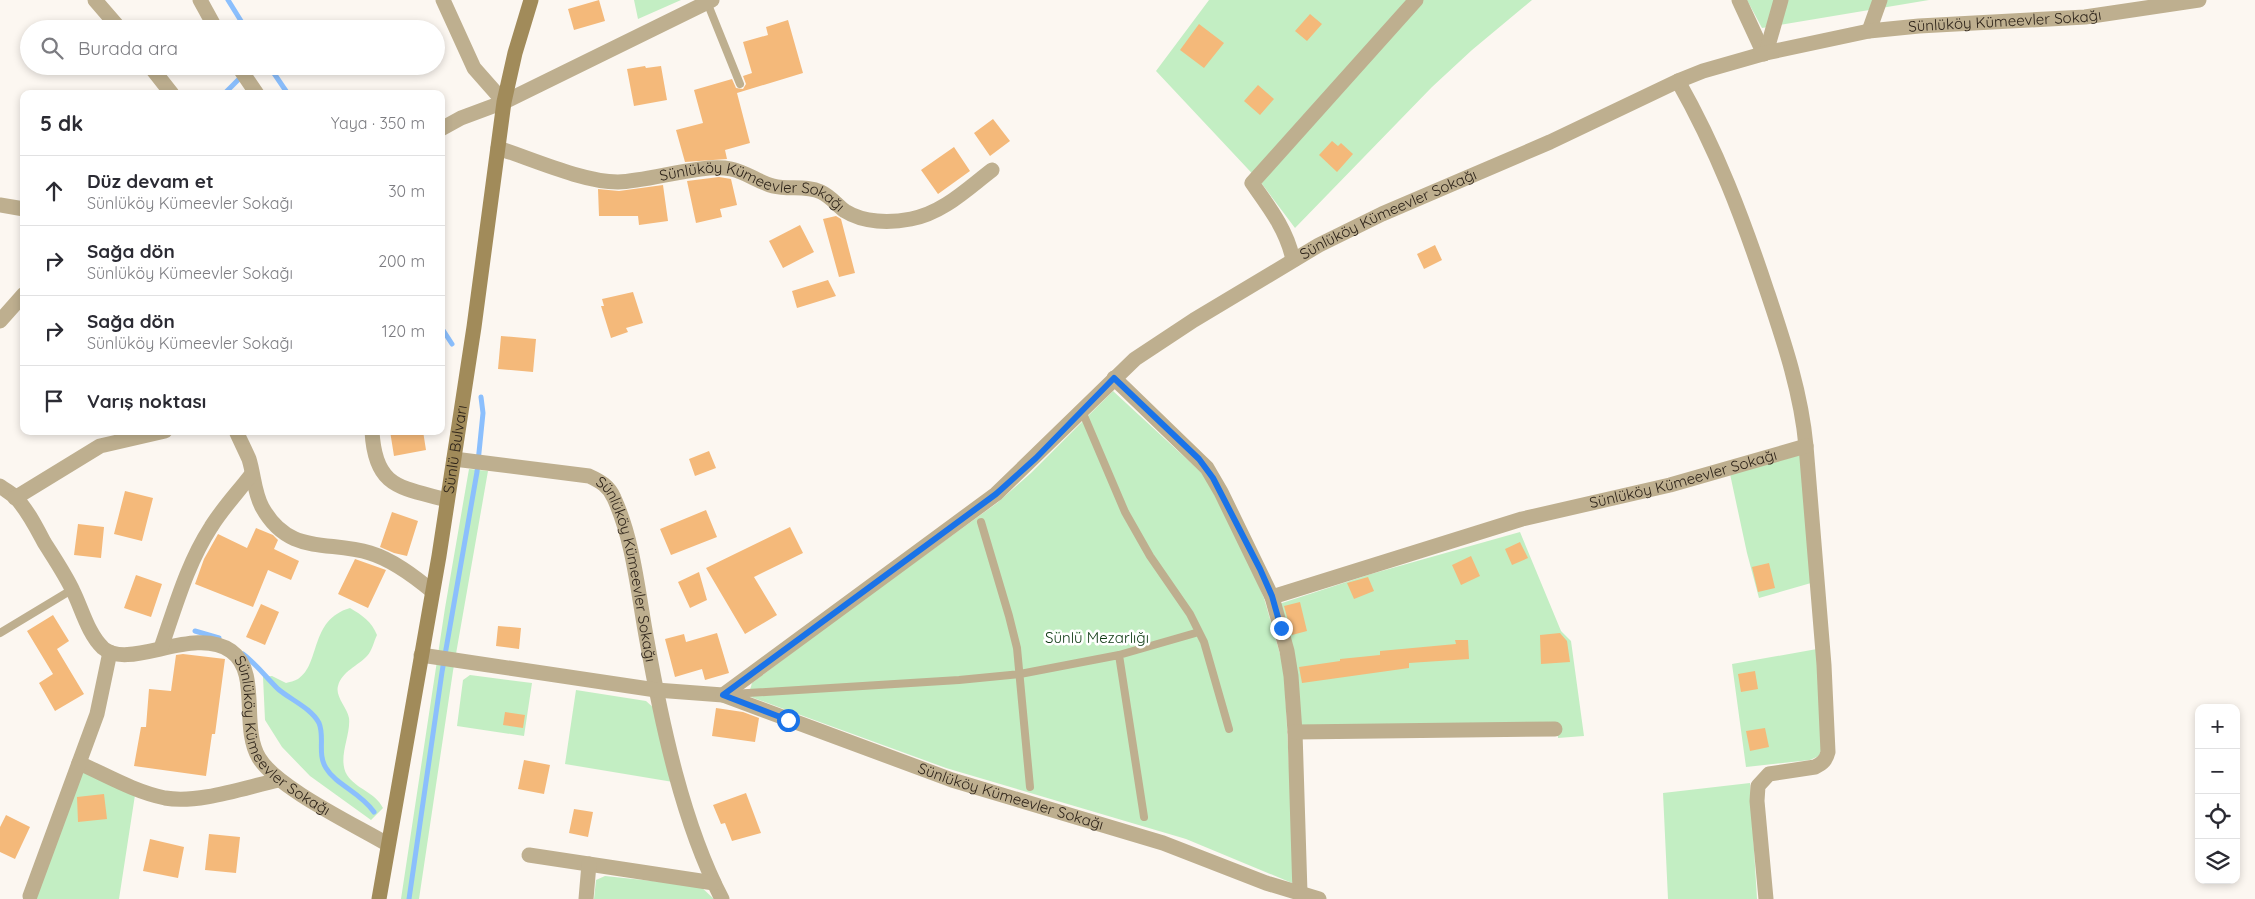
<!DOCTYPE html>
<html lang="tr">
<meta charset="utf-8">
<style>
:root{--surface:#fff;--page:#f2f2f3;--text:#2b2b33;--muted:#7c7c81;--line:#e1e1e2}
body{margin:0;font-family:Quicksand,sans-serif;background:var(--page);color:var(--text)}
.controls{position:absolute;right:15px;bottom:15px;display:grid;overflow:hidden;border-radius:10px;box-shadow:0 2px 8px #0003}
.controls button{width:45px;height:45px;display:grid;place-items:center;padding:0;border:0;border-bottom:1px solid var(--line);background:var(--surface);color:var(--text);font:25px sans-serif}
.stop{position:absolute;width:15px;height:15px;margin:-11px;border:4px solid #1a73e8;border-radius:50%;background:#fff}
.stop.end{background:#1a73e8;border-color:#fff;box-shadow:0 1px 5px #0008}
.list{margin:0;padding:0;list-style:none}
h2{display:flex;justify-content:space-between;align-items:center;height:65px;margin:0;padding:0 20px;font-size:21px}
h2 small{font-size:16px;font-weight:400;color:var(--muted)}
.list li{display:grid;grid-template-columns:32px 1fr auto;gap:15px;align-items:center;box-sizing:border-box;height:70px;padding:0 20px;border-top:1px solid var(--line)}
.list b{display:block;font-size:19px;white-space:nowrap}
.list p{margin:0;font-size:16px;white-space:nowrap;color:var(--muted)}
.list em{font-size:16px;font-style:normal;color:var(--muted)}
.icon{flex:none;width:28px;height:28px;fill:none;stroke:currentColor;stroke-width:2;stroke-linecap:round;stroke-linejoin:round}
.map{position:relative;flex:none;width:2255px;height:899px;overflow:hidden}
.search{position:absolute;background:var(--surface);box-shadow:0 2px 8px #0003;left:20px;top:20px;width:425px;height:55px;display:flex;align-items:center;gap:12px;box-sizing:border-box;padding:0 18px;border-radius:28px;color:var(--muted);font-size:19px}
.panel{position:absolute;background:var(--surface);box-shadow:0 2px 8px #0003;left:20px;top:90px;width:425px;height:345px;border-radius:10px}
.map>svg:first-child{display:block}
.green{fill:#c3eec3}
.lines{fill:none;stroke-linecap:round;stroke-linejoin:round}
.stream{stroke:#8bbffd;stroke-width:5}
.building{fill:#f4b97a}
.lane{stroke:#beaf8f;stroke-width:8}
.street{stroke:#beaf8f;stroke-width:15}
.secondary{stroke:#a18b5a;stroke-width:15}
.route{stroke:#1a73e8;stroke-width:6}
.labels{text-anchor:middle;stroke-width:5;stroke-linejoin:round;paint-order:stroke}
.street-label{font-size:15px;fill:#2d2319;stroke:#fff}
.park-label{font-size:15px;fill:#0a360f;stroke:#fff}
</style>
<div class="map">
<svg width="2255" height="899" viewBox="0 0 2255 899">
<rect width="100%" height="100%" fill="#fcf7f1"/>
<path class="green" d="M634 0H681L638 19Z
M1209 0H1532L1472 50 1432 87 1295 228 1262 184 1156 71Z
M1747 0H1929L1762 28Z
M1113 391 1204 475 1244 550 1264 598 1284 668 1294 865 1292 883 1186 839 946 768 748 696 752 683 838 618 997 503 1031 473Z
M1800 455 1811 583 1759 598 1747 553 1730 474Z
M469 469 488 471 453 671 419 899H401L445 608Z
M1520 532 1561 631 1571 641 1584 736 1558 738V723L1299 726 1279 604 1371 574Z
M350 608C362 615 372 622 377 635 374 641 372 651 367 656 358 666 342 671 338 686 335 697 347 707 349 718 351 736 337 758 347 775 356 789 375 792 383 808L371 820 310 776 282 747 265 720 263 677 272 676 286 683C289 682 295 681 298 679 321 664 309 620 350 608Z
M1817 649 1822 748 1819 756 1810 760 1746 767 1732 664Z
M470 675 532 683 524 736 457 726 463 680Z
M576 690 646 701 655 709 673 782 565 764Z
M81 770 135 795 119 899H36Z
M1750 783 1757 899H1668L1663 793Z
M605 876 700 886 714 899H594L596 880Z"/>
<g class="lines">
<path class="stream" d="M228 0 246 29
M269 66 288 94
M224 94 252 66
M441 327 452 344
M195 631 219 638
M243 654C256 664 266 677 278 689 291 700 311 708 319 723 325 737 317 754 326 768 336 785 360 792 374 812
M409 899 442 672 477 472 483 413 481 397"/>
</g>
<path class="building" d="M599 0 605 21 574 30 568 9Z
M1310 14 1322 24 1307 41 1295 31Z
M788 20 803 73 737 93 750 143 725 150 727 159 685 162 676 130 703 123 694 90 732 79 736 88 743 89 746 84 743 76 752 73 743 42 768 35 766 27Z
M1199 24 1224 43 1204 68 1180 50Z
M645 66 646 68 661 66 667 100 634 106 627 69Z
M1258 85 1274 99 1260 115 1244 101Z
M993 119 1010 141 990 156 974 133Z
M1332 141 1338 146 1341 143 1353 154 1337 172 1319 155Z
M954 147 970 171 938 194 921 170Z
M719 177 731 179 737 205 720 209 722 217 696 223 687 181Z
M663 185 668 221 639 225 638 216H599L598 189 619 191Z
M836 216 841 219 855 273 839 277 823 219Z
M800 225 814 252 783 268 769 241Z
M1435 245 1442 260 1424 269 1417 254Z
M828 280 836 296 797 308 792 291Z
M633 292 643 323 626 328 628 332 611 338 601 306H604L602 299Z
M501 336 536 339 533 372 498 369Z
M390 431H423L426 450 394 456Z
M709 451 716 468 695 476 689 459Z
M125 491 153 498 142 541 114 534Z
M706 510 717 537 671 555 660 529Z
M392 512 418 521 407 556 394 553 380 547Z
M78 524 104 527 101 558 74 555Z
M790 527 803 553 754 577 777 615 745 634 706 568Z
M256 528 273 535 278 540 274 549 299 561 291 580 268 570 253 607 195 584 204 559 218 534 247 548Z
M1520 542 1528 558 1512 565 1505 549Z
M1471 556 1480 576 1461 585 1452 565Z
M355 559 386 570 368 608 338 594Z
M1769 563 1775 588 1758 592 1752 567Z
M699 572 707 600 690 608 678 582Z
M136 575 162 584 151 617 124 608Z
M1368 577 1374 591 1354 599 1347 583Z
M1300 602 1307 631 1292 635 1284 606Z
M261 604 279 612 265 645 246 637Z
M53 615 69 641 57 649 84 694 55 711 39 683 53 674 27 631Z
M498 626 521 628 519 649 496 646Z
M717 633 729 673 705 680 702 669 675 677 665 639 684 634 686 642Z
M1560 633 1567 641 1570 662 1541 664 1540 635Z
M1455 640H1468L1469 659 1409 663V668L1302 683 1299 667 1340 661V659L1380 655V651L1456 644Z
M183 654 225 659 215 734H212L206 776 134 766 141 727H146L149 689 171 691 176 655Z
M1755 671 1758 689 1741 692 1738 674Z
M716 708 743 712 759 718 755 742 712 736Z
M505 712 525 715 523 728 503 725Z
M1765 728 1769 747 1750 751 1746 731Z
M524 760 550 765 544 794 518 789Z
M746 793 761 833 732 841 725 823 721 824 713 805Z
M104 794 107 819 78 822 77 797Z
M574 809 593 812 588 837 569 833Z
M6 815 30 827 15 859 0 852V827Z
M209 834 240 837 236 873 205 870Z
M150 839 184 847 178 878 143 871Z"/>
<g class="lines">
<path class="lane" d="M707 2 740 84
M1082 411 1125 512 1150 556 1190 614 1204 642 1229 729
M981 522 1009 616 1017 648 1030 787
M0 633 73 589
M1119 655 1144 817
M732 694 959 680 1020 674 1119 655 1199 632"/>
<g class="street">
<path d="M95 0 120 29"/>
<path d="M200 0 216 29"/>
<path d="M443 0 474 68 504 102"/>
<path d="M1739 0 1764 54"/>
<path d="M1869 31 1880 0"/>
<path d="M1766 53 1781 0"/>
<path d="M150 66 172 94"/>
<path d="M238 66 257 94"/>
<path d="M1678 81C1717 150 1742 216 1767 291 1784 342 1801 392 1806 446L1824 665 1828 752C1826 760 1823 763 1815 767L1769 774 1758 786 1757 801 1766 899"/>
<path d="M441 129 461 118 504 102 712 0"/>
<path id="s1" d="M498 148C532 159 583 182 618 182 651 181 702 163 731 169 746 172 758 182 773 186 789 190 806 185 821 192 830 196 837 205 845 211 864 223 890 223 911 219 943 213 967 189 992 170"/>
<path d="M0 205 24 209"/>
<path d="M1293 260C1287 230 1269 207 1252 183L1416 0"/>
<path d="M0 321 24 294"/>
<path d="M1114 378 1207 468 1221 492 1272 597 1287 651 1291 676 1295 732 1300 893"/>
<path d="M236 431C240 440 245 450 249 459 254 475 254 492 262 507 289 556 328 540 370 553 393 560 414 576 432 591"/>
<path d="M372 431C375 488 400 487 447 500"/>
<path id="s2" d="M454 459 589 476C600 481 609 486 614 498 634 542 638 594 647 641 662 725 683 824 722 899"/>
<path id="s3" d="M0 486C5 490 11 493 15 497 27 509 36 527 44 542 54 558 65 574 73 591 82 609 88 634 103 648 129 671 194 625 231 651 261 672 240 727 259 758 277 788 355 825 387 844"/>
<path d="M15 498 100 446 165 431"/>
<path id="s4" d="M1272 597 1522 519 1670 485 1806 446"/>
<path d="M161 648C175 608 187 564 211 527 222 509 238 492 251 475"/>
<path id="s5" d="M421 655 656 690 723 695 952 780 1163 843 1266 883 1319 899"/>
<path id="s6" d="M723 695 996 494 1135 359 1194 320 1319 245 1382 214 1550 142 1678 81 1703 71 1766 53 1869 31 1919 26 2085 17 2199 0"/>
<path d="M1295 732 1555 729"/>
<path d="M79 763C106 775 135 792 165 798 199 804 246 787 279 780"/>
<path d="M529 855 714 883"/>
<path d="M30 896 97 714 110 652"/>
<path d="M586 899 589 864"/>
</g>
<path class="secondary" id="s7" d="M379 899 439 556 474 327 504 102 515 53 531 0"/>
</g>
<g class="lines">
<path class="route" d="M788 720 723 695 996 494 1036 458 1114 378 1199 459 1213 478 1260 569 1272 596 1281 628"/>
</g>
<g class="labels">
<g class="street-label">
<text dy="5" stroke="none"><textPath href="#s6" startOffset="1478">Sünlüköy Kümeevler Sokağı</textPath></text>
<text dy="5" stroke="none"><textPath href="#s1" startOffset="264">Sünlüköy Kümeevler Sokağı</textPath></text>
<text dy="5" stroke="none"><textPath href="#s6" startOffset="825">Sünlüköy Kümeevler Sokağı</textPath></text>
<text dy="5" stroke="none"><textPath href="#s7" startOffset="456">Sünlü Bulvarı</textPath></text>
<text dy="5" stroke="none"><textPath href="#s4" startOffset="428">Sünlüköy Kümeevler Sokağı</textPath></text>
<text dy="5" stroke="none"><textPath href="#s2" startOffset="242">Sünlüköy Kümeevler Sokağı</textPath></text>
<text dy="5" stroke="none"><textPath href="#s3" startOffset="432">Sünlüköy Kümeevler Sokağı</textPath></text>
<text dy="5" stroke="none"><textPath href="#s5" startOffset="610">Sünlüköy Kümeevler Sokağı</textPath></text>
</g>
<g class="park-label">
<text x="1097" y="643">Sünlü Mezarlığı</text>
</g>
</g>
</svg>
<div class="controls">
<button>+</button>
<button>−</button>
<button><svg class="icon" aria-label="locate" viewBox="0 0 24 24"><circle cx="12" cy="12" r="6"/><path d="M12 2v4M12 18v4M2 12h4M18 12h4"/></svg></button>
<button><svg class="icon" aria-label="layers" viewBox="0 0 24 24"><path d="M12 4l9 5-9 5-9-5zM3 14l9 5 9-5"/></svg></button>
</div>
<div class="stop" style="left:788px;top:720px"></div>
<div class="stop end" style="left:1281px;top:628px"></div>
<div class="search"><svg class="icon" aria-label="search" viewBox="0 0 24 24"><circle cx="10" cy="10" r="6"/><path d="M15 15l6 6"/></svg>Burada ara</div>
<section class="panel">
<h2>5 dk<small>Yaya · 350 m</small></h2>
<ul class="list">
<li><svg class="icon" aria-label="ahead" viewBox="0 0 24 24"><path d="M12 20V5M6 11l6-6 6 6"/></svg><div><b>Düz devam et</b><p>Sünlüköy Kümeevler Sokağı</p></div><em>30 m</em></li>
<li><svg class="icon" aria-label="right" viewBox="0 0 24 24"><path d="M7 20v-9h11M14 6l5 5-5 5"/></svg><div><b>Sağa dön</b><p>Sünlüköy Kümeevler Sokağı</p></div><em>200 m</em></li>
<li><svg class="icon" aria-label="right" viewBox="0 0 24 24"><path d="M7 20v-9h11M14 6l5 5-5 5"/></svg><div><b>Sağa dön</b><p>Sünlüköy Kümeevler Sokağı</p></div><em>120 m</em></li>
<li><svg class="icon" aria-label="arrive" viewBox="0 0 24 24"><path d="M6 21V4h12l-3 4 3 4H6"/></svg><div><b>Varış noktası</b></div></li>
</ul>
</section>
</div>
